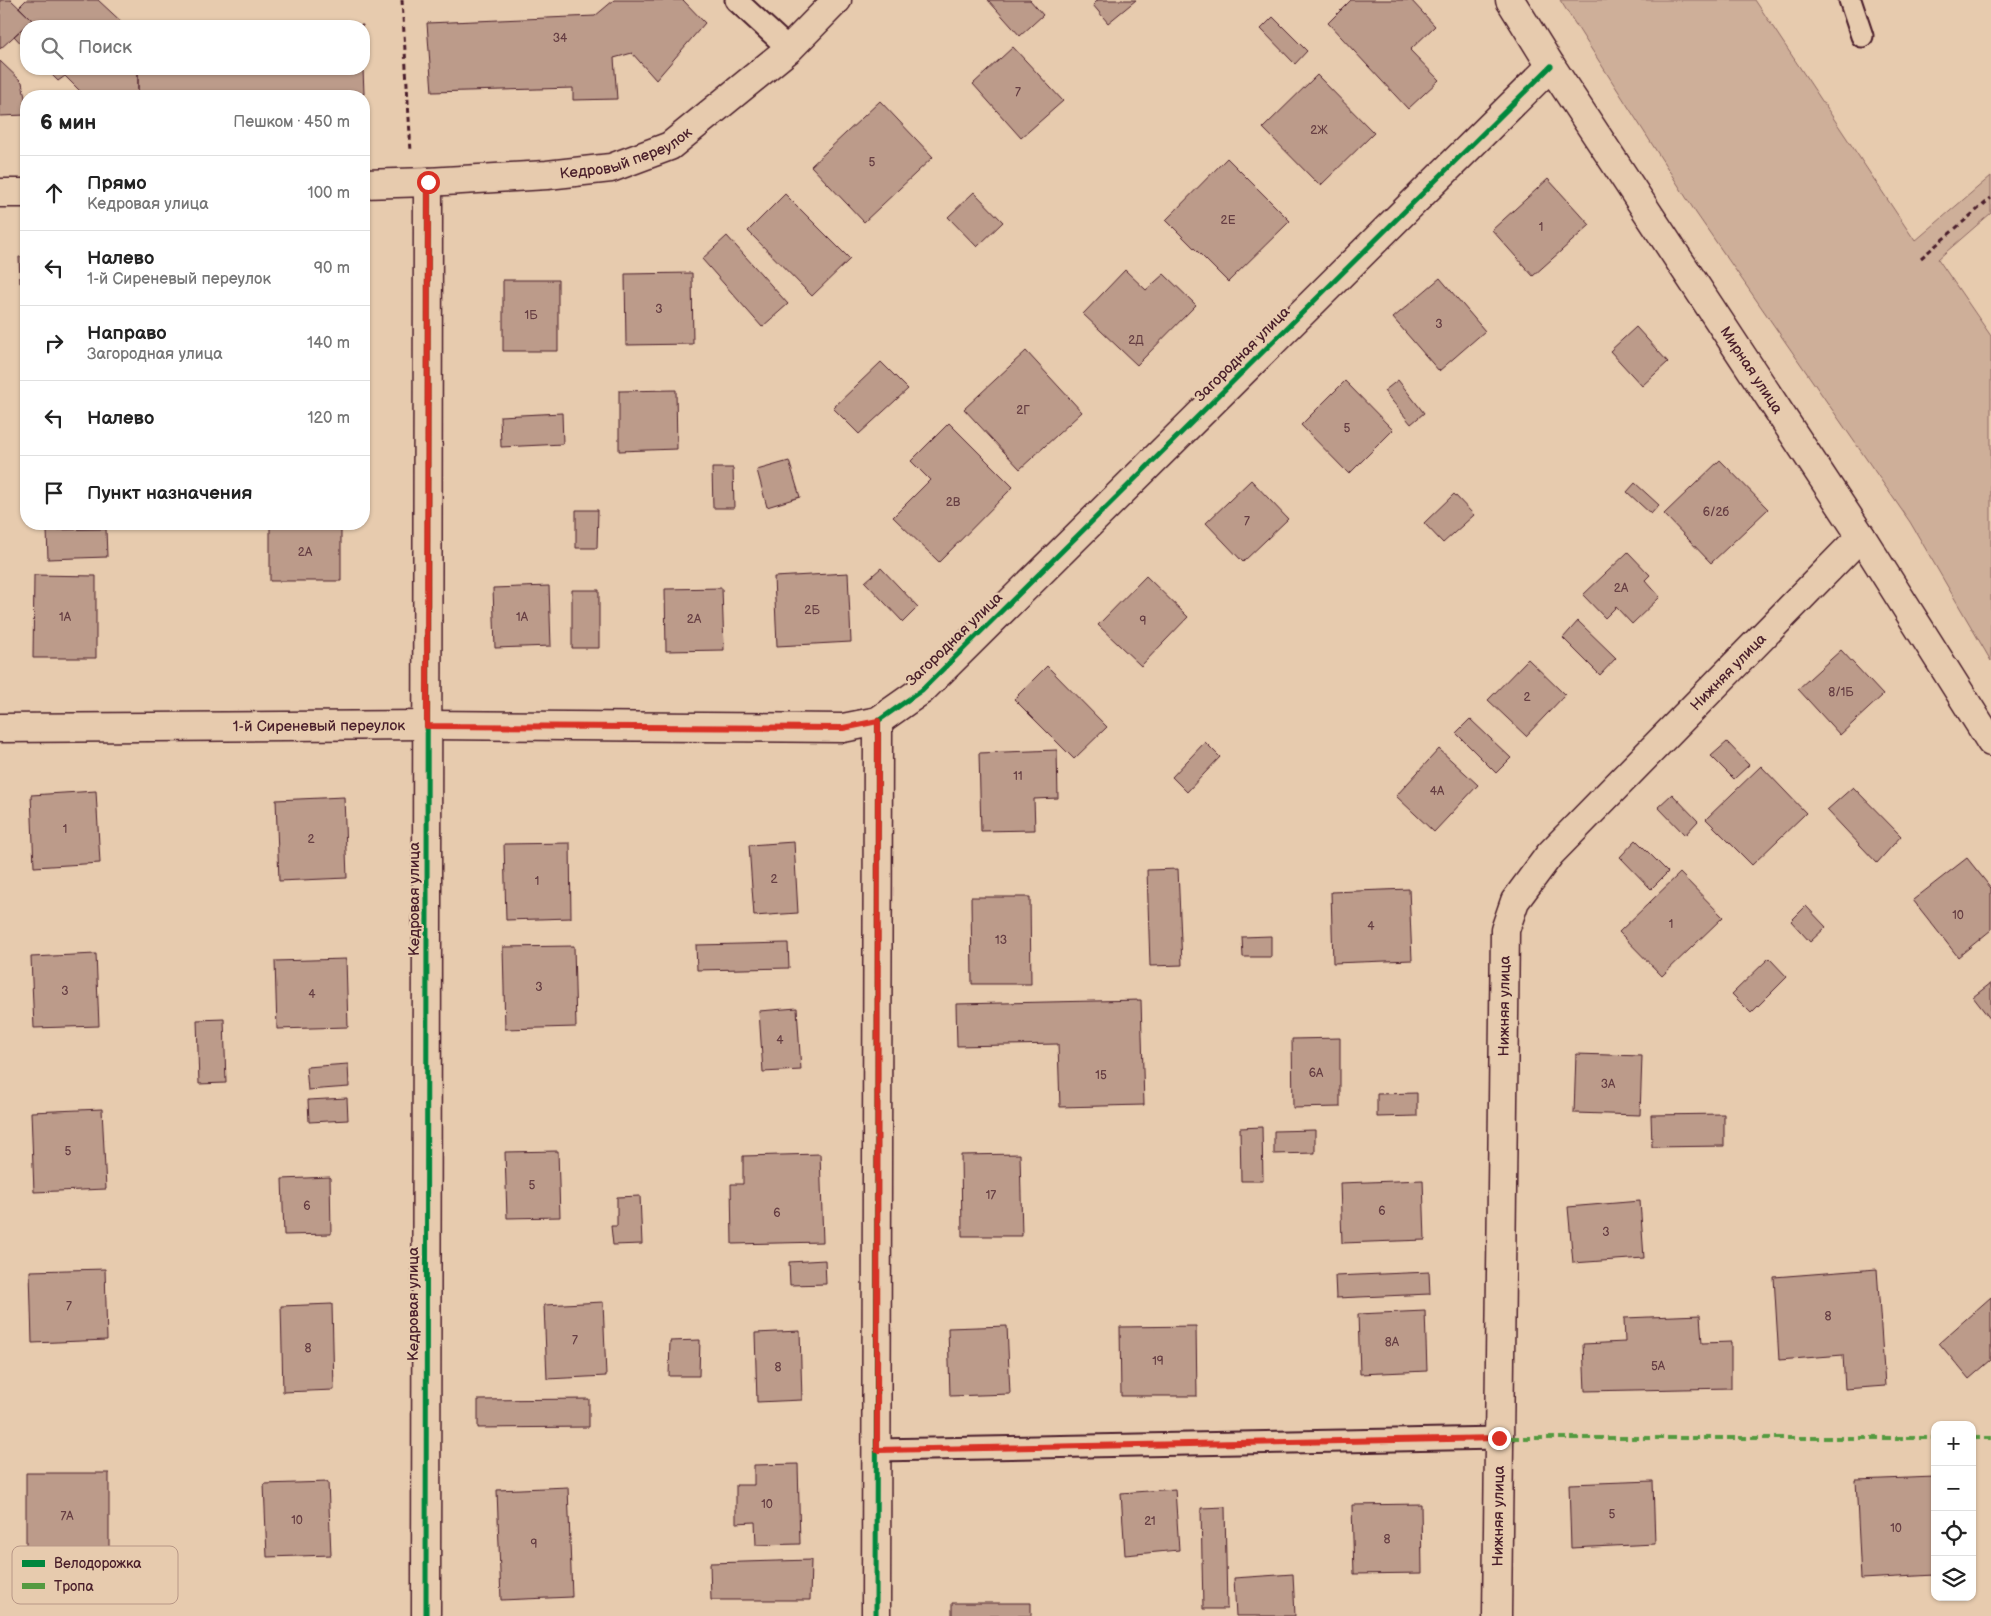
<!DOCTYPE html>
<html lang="ru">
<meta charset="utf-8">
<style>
:root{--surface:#fff;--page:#f2f2f2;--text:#222;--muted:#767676;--line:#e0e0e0}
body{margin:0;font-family:"Balsamiq Sans",sans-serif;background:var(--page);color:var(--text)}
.controls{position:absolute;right:15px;bottom:15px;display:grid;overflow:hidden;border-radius:10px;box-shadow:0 1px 4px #0004}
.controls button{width:45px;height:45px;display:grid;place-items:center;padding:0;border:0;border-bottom:1px solid var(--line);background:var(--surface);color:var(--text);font:25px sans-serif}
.stop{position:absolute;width:15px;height:15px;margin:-11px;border:4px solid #d93025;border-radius:50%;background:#fff}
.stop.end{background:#d93025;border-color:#fff;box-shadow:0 1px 5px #0008}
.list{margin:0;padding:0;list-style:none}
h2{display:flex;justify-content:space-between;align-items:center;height:65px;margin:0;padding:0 20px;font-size:21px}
h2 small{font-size:16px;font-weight:400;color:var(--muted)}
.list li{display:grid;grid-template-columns:32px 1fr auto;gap:15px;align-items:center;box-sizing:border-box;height:75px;padding:0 20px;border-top:1px solid var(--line)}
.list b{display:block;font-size:19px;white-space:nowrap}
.list p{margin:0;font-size:16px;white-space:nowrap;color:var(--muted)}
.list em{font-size:16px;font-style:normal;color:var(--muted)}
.icon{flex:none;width:28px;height:28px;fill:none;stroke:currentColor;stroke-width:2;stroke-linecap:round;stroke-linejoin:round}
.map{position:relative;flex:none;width:1991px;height:1616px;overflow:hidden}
.search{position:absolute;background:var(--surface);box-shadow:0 1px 4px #0004;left:20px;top:20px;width:350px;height:55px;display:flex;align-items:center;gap:12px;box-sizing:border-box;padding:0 18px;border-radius:20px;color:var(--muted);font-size:19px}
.panel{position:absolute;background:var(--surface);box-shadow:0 1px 4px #0004;left:20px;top:90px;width:350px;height:440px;border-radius:20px}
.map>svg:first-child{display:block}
.green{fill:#ceaf99;stroke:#8c6762}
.building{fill:#bc9b8a;stroke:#4a1f2b}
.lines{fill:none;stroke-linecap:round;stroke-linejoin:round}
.service-casing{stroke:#4a1f2b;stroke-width:25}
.minor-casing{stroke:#4a1f2b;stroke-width:31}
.path{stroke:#4a1f2b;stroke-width:3;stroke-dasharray:5 4;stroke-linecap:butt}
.service{stroke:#e7cbae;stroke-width:21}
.minor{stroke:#e7cbae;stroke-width:28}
.quiet{stroke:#559a41;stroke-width:4;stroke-dasharray:8 4;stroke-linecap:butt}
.cycleway-casing{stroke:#e7cbae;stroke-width:8}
.cycleway{stroke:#00873e;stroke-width:5}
.route{stroke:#d93025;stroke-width:6}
.labels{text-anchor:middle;stroke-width:4.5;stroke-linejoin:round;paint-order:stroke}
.number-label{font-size:12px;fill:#663e43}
.street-label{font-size:15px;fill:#4a1f2b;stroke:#e7cbae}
.key{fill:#e7cbae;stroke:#b89787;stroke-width:1}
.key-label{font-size:14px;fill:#4a1f2b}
</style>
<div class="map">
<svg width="1991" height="1616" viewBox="0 0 1991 1616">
<rect width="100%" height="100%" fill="#e7cbae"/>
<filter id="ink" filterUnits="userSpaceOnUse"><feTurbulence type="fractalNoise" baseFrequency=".02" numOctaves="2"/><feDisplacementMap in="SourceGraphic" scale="10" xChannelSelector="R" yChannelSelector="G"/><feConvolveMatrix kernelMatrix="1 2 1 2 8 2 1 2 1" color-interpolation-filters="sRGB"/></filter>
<g filter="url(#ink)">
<path class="green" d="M1560 0H1755L1915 241 1991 176V213L1938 259 1991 336V661L1910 522 1696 213Z"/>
<path class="building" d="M0 0H11L32 20 0 49Z
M26 0H98L126 26H26V49L14 36 32 20 19 7Z
M614 0H683L705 23 656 80 632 53 614 58 617 99 573 100V88L432 92 427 23 595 16Z
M988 0H1030L1043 15 1020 36Z
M1098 0H1136L1108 23 1093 5Z
M1351 0H1411L1435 26 1410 50 1439 80 1408 109 1328 23Z
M1273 17 1307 51 1295 64 1261 29Z
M322 25H363V26H253Z
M1013 47 1063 101 1021 138 973 84Z
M0 61 22 82 26 103V115L0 116Z
M46 69H138V96H85L65 76 58 81Z
M138 69H363L364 94 138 96Z
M1317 75 1374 133 1320 186 1263 128Z
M880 101 933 157 864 222 811 166Z
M1227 158 1290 221 1228 282 1166 220Z
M1548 179 1590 225 1533 276 1492 230Z
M974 192 1003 222 977 247 948 217Z
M785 194 850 259 812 296 748 231Z
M727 236 788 304 762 327 702 259Z
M19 257H26V283H20Z
M1125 270 1146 290 1164 274 1196 305 1137 365 1083 314Z
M692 273 693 344 626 345 625 274Z
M1440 278 1485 331 1439 371 1393 318Z
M503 280H558V351H503Z
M1636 327 1668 362 1642 386 1610 351Z
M1026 351 1082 412 1020 469 964 409Z
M881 362 908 389 859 434 833 408Z
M1398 380 1424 413 1411 424 1384 391Z
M1345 381 1393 430 1349 474 1301 425Z
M676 390 677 449 619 451V391Z
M562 413 563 444 501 447 500 416Z
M949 423 1013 487 939 562 893 517 930 480 911 461Z
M1720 460 1768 509 1711 563 1664 514Z
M789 461 800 497 767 507 757 470Z
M712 468H733L734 508H713Z
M1251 480 1288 519 1243 562 1206 523Z
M1635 483 1659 505 1651 514 1627 492Z
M1454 494 1474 515 1443 543 1424 523Z
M576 510H598L597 548H576Z
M270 524H341V581H270Z
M106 529 107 557 48 559 47 530Z
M1628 552 1650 575 1645 580 1660 597 1632 624 1616 607 1605 618 1583 595Z
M881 568 918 607 903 622 865 582Z
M848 573 851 642 777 646 774 577Z
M34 575 96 576V658H33Z
M1146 576 1188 617 1141 666 1098 625Z
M549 586 551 646 495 648 493 588Z
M722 588 724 650 666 651 665 589Z
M572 590H599V648H572Z
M1578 621 1616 658 1600 675 1563 638Z
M1841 650 1883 695 1840 735 1798 689Z
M1528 659 1565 695 1526 736 1488 700Z
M1047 666 1107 727 1074 759 1014 699Z
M1470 719 1511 758 1496 773 1456 733Z
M1205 742 1220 757 1187 792 1172 777Z
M1727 742 1749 765 1734 779 1711 756Z
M1439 749 1478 785 1434 832 1396 796Z
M1057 750 1058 798 1034 799 1035 830 981 831 979 753Z
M1761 766 1806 813 1752 865 1706 819Z
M1853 787 1901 836 1877 863 1827 810Z
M96 791 100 863 34 867 31 795Z
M1672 794 1698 821 1685 835 1658 807Z
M344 797 347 878 279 881 276 800Z
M1636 840 1668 872 1651 889 1620 857Z
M794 842 798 913 754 916 749 845Z
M570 843 571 918 506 920 504 844Z
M1967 858 1991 888V930L1958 957 1913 900Z
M1178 869 1182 965 1150 966 1147 870Z
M1680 873 1723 917 1662 976 1619 932Z
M1409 889 1412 960 1333 963 1331 892Z
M971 897H1030L1031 984H972Z
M1806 906 1826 927 1810 942 1791 921Z
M1271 936V957H1243L1242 937Z
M788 943 789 968 697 970 696 945Z
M574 946 576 1027 505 1029 503 947Z
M96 954 99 1026 34 1028 31 957Z
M1769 958 1787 977 1751 1013 1732 994Z
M346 959 348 1027 277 1029 275 961Z
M1991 983V1020L1973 997Z
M1141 1000 1144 1105 1060 1107 1058 1044 957 1046 956 1004Z
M797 1008 801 1070 763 1072 759 1011Z
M224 1019 226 1083 199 1084 197 1020Z
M1340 1038V1107L1293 1108 1292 1039Z
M1576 1054 1642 1056 1640 1115 1574 1113Z
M348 1064 349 1087 308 1090 306 1067Z
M1417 1093V1116L1377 1117V1094Z
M347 1098 348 1120 309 1122 308 1100Z
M102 1109 106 1189 34 1192 31 1112Z
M1724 1114V1146L1652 1147 1651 1115Z
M1262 1127 1263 1181H1241L1240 1128Z
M1315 1130V1153L1274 1154V1131Z
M558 1151 560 1217 507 1218 505 1152Z
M820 1154 823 1242 732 1244 731 1184H743V1156Z
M1020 1154 1022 1236H962L961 1155Z
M330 1177 331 1234 284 1235 282 1179Z
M1423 1180 1425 1240 1342 1243 1340 1183Z
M640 1196 642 1244 613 1245 611 1226H617V1197Z
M1640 1201 1644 1258 1573 1263 1568 1207Z
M825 1260 826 1284 790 1285 789 1262Z
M105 1269 107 1340 32 1343 30 1271Z
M1877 1269 1885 1386 1845 1389 1843 1355 1779 1360 1774 1277Z
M1429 1272 1430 1294 1336 1298 1335 1276Z
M1991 1297V1360L1969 1379 1939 1343Z
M603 1302 606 1376 547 1379 544 1305Z
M332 1304 334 1390 283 1392 281 1306Z
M1425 1311 1427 1371 1360 1374 1358 1314Z
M1700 1315 1702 1343 1731 1342V1388L1585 1391 1583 1344 1625 1342 1624 1318Z
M1007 1326 1010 1394 950 1396 948 1328Z
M1196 1326 1197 1396H1121L1120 1327Z
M800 1331 802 1400 757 1402 755 1333Z
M700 1340 699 1376H669L670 1341Z
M589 1399V1427L478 1428V1400Z
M798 1464 800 1544 756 1545 755 1522 736 1523V1485H754V1465Z
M26 1473H109V1559L26 1560Z
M1935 1477V1575L1861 1579 1856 1480Z
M1653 1481 1655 1544 1571 1548 1569 1484Z
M328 1482 331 1555 267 1557 264 1484Z
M568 1487 572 1597 501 1600 497 1490Z
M1175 1489 1179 1550 1125 1555 1121 1493Z
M1421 1504 1422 1573 1354 1574 1352 1505Z
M1225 1507 1227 1609H1203L1201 1508Z
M811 1560 810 1600H711L710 1563Z
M1293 1574 1295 1616H1236L1234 1578Z
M952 1603H1031V1616H952Z"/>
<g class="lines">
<defs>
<path id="service" d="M736 0 789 49
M1850 0 1862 36
M877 1450 1499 1438"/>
<g id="minor">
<path id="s1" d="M1510 0 1551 66 1861 536 1991 742"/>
<path id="s2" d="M364 184 428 182 547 175 611 168 670 146 789 49 837 0"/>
<path d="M0 193H26"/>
<path id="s3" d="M0 728 427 725 843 728 878 721"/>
<path d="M426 1616 428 182"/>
<path d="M876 1616 878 721 922 690 1551 66"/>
<path id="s4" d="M1497 1616 1505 930 1515 901 1550 854 1861 536"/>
</g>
</defs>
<use href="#service" class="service-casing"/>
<use href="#minor" class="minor-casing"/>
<path class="path" d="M402 0 411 152
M1921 258 1991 198"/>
<use href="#service" class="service"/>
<use href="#minor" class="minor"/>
<path class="quiet" d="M1499 1438H1935
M1972 1438H1991"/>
<defs>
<path id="cycleway" d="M426 1616 428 182
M876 1616 878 721 922 690 1551 66"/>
</defs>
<use href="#cycleway" class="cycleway-casing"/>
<use href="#cycleway" class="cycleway"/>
</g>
</g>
<g class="lines" filter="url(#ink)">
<path class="route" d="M428 182 427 726 843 728 878 721 877 1450 1499 1438"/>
</g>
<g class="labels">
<g class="number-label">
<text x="560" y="42">34</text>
<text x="1018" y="96">7</text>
<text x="1319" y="134">2Ж</text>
<text x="872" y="166">5</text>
<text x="1228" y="224">2Е</text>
<text x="1541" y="231">1</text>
<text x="659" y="313">3</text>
<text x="531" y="319">1Б</text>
<text x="1439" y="328">3</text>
<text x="1136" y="344">2Д</text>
<text x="1023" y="414">2Г</text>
<text x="1347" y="432">5</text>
<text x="953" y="506">2В</text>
<text x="1716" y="516">6/2б</text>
<text x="1247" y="525">7</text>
<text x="305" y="556">2А</text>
<text x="1621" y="592">2А</text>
<text x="812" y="614">2Б</text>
<text x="65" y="621">1А</text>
<text x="522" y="621">1А</text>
<text x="694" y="623">2А</text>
<text x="1143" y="625">9</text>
<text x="1841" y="696">8/1Б</text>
<text x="1527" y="701">2</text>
<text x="1018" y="780">11</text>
<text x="1437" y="795">4А</text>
<text x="65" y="833">1</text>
<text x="311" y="843">2</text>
<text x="774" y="883">2</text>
<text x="537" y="885">1</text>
<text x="1958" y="919">10</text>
<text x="1671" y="928">1</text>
<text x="1371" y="930">4</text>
<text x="1001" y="944">13</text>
<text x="539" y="991">3</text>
<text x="65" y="995">3</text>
<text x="312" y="998">4</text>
<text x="780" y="1044">4</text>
<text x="1316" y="1077">6А</text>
<text x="1101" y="1079">15</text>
<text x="1608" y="1088">3А</text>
<text x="68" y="1155">5</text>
<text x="532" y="1189">5</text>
<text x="991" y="1199">17</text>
<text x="307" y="1210">6</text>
<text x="1382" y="1215">6</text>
<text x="777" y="1217">6</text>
<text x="1606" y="1236">3</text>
<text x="69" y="1310">7</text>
<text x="1828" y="1320">8</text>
<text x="575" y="1344">7</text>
<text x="1392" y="1346">8А</text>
<text x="308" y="1352">8</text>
<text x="1158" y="1365">19</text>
<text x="1658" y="1370">5А</text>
<text x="778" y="1371">8</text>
<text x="767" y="1508">10</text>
<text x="1612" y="1518">5</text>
<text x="67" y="1520">7А</text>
<text x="297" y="1524">10</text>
<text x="1150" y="1525">21</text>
<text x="1896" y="1532">10</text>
<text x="1387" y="1543">8</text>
<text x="534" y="1548">9</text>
</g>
<g class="street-label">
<text dy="5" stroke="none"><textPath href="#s2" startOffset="266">Кедровый переулок</textPath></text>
<text transform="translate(1242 354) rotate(-45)" y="5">Загородная улица</text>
<text dy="5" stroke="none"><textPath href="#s1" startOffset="442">Мирная улица</textPath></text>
<text transform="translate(954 639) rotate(-44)" y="5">Загородная улица</text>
<text dy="5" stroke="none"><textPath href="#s4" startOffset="1030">Нижняя улица</textPath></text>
<text dy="5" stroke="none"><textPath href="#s3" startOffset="319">1-й Сиреневый переулок</textPath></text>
<text transform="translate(414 899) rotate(-90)" y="5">Кедровая улица</text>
<text dy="5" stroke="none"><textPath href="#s4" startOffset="610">Нижняя улица</textPath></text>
<text transform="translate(413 1304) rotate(-90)" y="5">Кедровая улица</text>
<text dy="5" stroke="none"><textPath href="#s4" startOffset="100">Нижняя улица</textPath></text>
</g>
</g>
<rect x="12" y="1546" width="166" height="58" rx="8" class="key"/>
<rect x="22" y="1560" width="23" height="7" fill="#00873e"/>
<rect x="22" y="1583" width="23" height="6" fill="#559a41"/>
<g class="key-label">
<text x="54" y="1568">Велодорожка</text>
<text x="54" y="1591">Тропа</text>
</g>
</svg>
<div class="controls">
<button>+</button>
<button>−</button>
<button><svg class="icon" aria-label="locate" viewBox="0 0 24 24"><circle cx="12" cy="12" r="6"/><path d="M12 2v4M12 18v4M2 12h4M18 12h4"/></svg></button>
<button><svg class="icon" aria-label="layers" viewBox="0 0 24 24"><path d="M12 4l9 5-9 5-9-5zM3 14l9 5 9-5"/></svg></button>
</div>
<div class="stop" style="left:428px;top:182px"></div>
<div class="stop end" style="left:1499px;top:1438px"></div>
<div class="search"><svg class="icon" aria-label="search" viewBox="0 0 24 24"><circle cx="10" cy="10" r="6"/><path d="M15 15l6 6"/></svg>Поиск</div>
<section class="panel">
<h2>6 мин<small>Пешком · 450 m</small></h2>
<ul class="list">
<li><svg class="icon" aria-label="ahead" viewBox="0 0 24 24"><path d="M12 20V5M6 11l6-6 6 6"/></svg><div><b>Прямо</b><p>Кедровая улица</p></div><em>100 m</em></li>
<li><svg class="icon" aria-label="left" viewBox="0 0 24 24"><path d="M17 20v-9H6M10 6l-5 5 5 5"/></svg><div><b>Налево</b><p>1-й Сиреневый переулок</p></div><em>90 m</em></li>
<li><svg class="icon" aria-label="right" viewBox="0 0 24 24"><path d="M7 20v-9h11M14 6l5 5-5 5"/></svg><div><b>Направо</b><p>Загородная улица</p></div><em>140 m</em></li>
<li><svg class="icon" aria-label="left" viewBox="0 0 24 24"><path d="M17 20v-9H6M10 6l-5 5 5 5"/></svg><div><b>Налево</b></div><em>120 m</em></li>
<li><svg class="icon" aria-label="arrive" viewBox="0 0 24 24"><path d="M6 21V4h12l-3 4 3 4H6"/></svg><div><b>Пункт назначения</b></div></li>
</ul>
</section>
</div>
